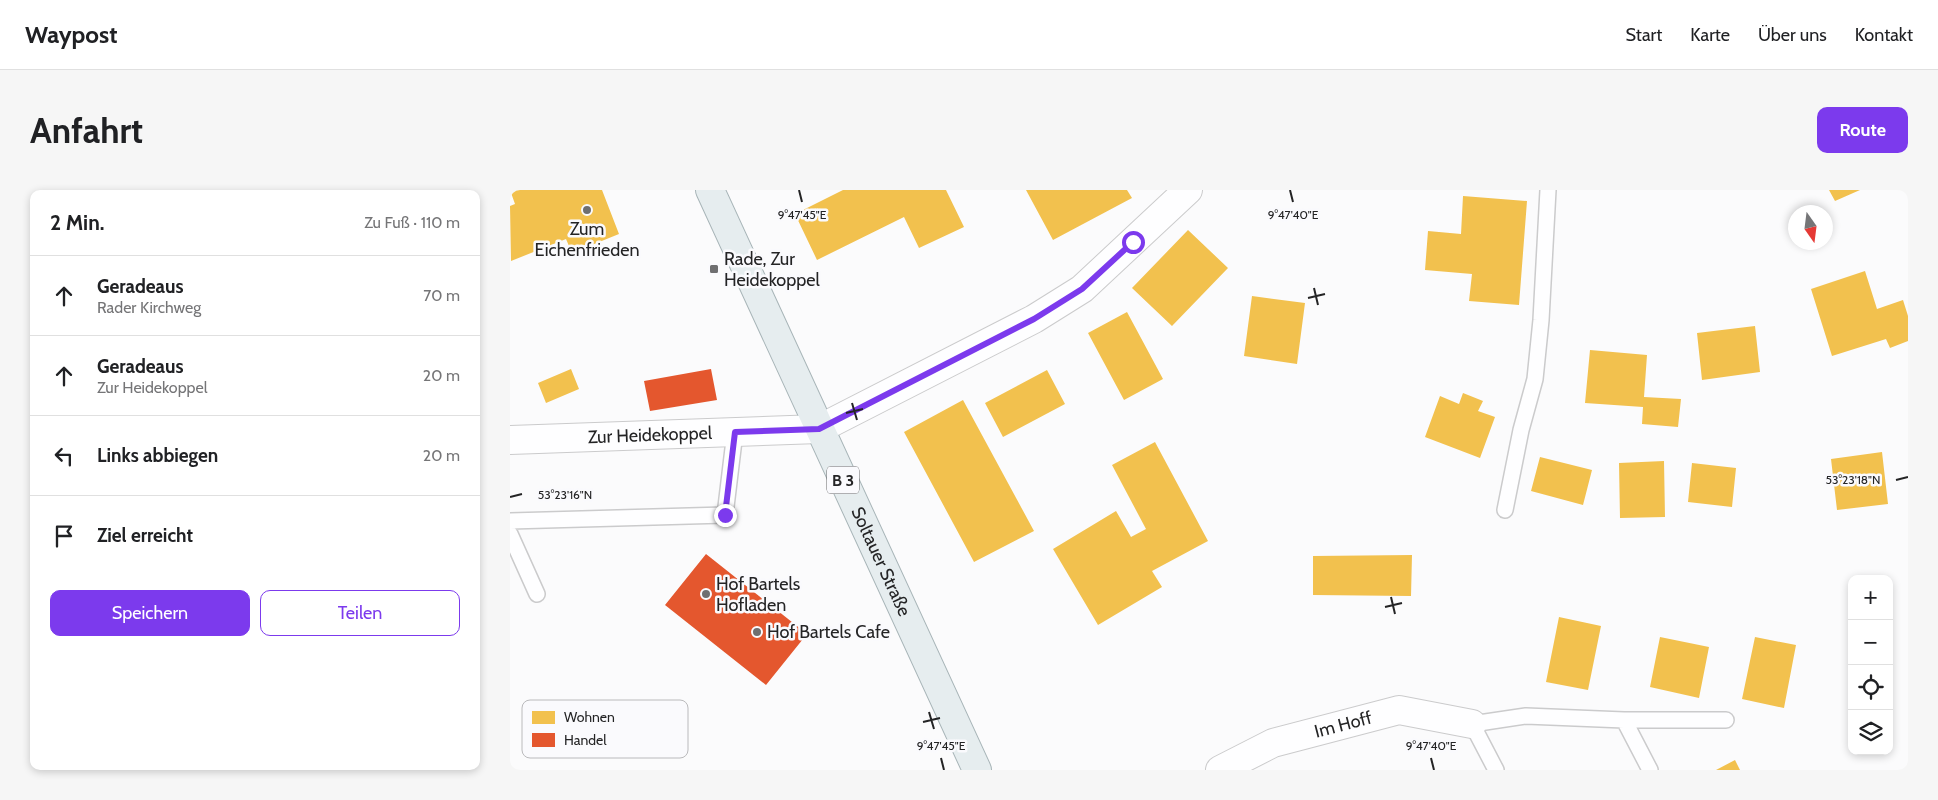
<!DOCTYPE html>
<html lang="de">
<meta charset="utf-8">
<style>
:root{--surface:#fff;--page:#f6f6f6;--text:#202124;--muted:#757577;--line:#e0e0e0;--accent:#7c3aed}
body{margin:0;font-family:Cabin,sans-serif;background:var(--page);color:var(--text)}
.controls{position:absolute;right:15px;bottom:15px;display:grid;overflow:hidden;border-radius:10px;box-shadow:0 2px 8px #0003}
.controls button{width:45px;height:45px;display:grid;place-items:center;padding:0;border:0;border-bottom:1px solid var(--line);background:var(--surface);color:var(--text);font:25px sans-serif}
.compass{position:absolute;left:1278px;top:15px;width:45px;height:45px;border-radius:50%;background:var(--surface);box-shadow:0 2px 8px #0003;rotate:166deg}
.stop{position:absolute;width:15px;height:15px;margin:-11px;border:4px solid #7c3aed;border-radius:50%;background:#fff}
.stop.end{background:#7c3aed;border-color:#fff;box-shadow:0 1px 5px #0008}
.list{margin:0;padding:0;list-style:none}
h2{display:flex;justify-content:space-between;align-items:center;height:65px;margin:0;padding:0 20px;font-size:21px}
h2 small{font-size:16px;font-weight:400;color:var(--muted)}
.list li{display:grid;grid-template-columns:32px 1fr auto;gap:15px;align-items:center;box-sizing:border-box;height:80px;padding:0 20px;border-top:1px solid var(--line)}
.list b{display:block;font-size:19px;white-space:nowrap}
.list p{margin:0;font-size:16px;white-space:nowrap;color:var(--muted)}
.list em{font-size:16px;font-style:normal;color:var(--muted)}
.actions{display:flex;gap:10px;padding:15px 20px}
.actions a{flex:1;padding:11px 0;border:1px solid var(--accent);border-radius:10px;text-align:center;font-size:18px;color:var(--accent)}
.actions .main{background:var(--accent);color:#fff}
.icon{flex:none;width:28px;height:28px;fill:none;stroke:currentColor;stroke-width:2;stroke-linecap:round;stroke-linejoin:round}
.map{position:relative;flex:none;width:1398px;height:580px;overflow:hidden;border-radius:10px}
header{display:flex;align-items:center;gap:30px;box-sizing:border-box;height:70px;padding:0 25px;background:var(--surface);border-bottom:1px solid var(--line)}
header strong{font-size:24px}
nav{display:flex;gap:28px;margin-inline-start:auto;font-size:18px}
.intro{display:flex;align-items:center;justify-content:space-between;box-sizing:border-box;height:120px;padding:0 30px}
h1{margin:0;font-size:35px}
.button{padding:12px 22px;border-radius:10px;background:var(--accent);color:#fff;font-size:18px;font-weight:700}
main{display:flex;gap:30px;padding:0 30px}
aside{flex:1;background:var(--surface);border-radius:10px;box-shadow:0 2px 8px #0003}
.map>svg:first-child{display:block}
.homes{fill:#f2c14e}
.shops{fill:#e4572e}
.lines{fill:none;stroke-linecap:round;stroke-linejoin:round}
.lane-casing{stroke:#cbcbcc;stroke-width:18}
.street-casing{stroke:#cbcbcc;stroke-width:30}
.primary-casing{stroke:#a8b5b8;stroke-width:30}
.lane{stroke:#fefeff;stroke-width:15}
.street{stroke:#fefeff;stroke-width:28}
.primary{stroke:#e6edef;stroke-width:28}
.route{stroke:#7c3aed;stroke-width:6}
.ticks{fill:none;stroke:#242425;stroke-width:2}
.poi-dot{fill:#6f6f70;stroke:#fafafd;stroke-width:2}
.labels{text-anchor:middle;stroke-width:5;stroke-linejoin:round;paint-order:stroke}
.shield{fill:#fafafd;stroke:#646466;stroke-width:1}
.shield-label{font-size:16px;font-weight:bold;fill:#242425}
.poi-label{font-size:18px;fill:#242425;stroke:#fafafd;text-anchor:start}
.street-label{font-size:18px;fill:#242425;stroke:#fafafd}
.key{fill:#fafafd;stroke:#bababc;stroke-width:1}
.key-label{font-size:14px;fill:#242425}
.ticks-label{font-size:12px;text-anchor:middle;fill:#242425;stroke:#fafafd;stroke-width:5;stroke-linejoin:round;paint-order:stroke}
</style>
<header>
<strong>Waypost</strong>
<nav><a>Start</a><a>Karte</a><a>Über uns</a><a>Kontakt</a></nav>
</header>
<div class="intro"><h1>Anfahrt</h1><a class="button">Route</a></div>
<main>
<aside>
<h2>2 Min.<small>Zu Fuß · 110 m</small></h2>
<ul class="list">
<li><svg class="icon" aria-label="ahead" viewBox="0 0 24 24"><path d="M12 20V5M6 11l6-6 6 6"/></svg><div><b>Geradeaus</b><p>Rader Kirchweg</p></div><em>70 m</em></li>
<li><svg class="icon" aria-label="ahead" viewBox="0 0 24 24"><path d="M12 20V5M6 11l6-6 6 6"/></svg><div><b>Geradeaus</b><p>Zur Heidekoppel</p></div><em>20 m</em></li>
<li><svg class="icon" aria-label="left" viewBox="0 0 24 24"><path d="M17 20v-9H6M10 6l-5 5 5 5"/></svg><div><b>Links abbiegen</b></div><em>20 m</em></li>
<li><svg class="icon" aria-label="arrive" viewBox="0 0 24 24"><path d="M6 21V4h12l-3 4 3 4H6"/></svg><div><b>Ziel erreicht</b></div></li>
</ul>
<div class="actions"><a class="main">Speichern</a><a>Teilen</a></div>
</aside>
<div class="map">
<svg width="1398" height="580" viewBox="0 0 1398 580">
<rect width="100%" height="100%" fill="#fbfbfc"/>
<path class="homes" d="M0 0H92L109 44 62 63 56 49 1 71 0 16 5 14Z
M333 0H436L454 37 409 58 394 27 307 70 285 24Z
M516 0H617L622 8 543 50Z
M1319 0H1350L1325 11Z
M953 6 1017 11 1009 115 959 111 962 84 915 80 918 41 951 44Z
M678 40 718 78 662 136 622 98Z
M1355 81 1367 119 1393 110 1398 126V151L1380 158 1376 149 1322 166 1301 99Z
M742 106 795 113 787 174 734 166Z
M617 122 653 189 614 210 578 143Z
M1245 136 1250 182 1192 190 1187 143Z
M1080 160 1137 165 1134 207 1171 209 1168 237 1132 234 1133 217 1075 213Z
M61 179 69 199 36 213 28 193Z
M537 180 555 214 493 247 475 213Z
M953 203 973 211 968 221 985 227 970 268 915 247 930 206 949 214Z
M453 210 524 341 464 372 394 242Z
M645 252 698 351 642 381 652 397 588 435 543 359 606 321 621 347 636 339 602 275Z
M1372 262 1378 314 1327 320 1321 269Z
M1030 267 1082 280 1073 315 1021 301Z
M1154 271 1155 327 1110 328 1109 273Z
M1182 273 1226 278 1222 317 1178 312Z
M902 365 901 406 803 405V366Z
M1049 427 1091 436 1078 500 1036 492Z
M1150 447 1199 457 1189 508 1140 497Z
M1245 447 1286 455 1274 518 1232 509Z
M1225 570 1230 580H1206Z"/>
<path class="shops" d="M201 179 207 210 140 221 134 191Z
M196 364 297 444 256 495 155 415Z"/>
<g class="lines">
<defs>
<path id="lane" d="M995 320 1011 240 1025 189 1031 130 1038 0
M0 331 215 325 225 242
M0 344 27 404
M1114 530 1140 580
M986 580 962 534 1016 526 1114 530H1216"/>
<g id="street">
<path id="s1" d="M0 250 309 239 524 129 572 99 678 0"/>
<path id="s2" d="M710 580 763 553 889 520 962 534"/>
</g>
<g id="primary">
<path id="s3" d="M200 0 467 580"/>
</g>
</defs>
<use href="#lane" class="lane-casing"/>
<use href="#street" class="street-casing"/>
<use href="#primary" class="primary-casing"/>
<use href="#lane" class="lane"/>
<use href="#street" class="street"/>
<use href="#primary" class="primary"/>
</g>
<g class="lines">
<path class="route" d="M215 325 225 242 309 239 524 129 572 99 623 52"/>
</g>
<path class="ticks" d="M289 0 292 12M780 0 783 12M804 98 808 115M798 108 815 104M342 213 347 230M336 223 353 219M1386 290 1398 287M0 307 12 304M881 407 885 424M875 417 892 413M419 522 424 539M413 532 430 528M431 568 434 580M921 568 924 580"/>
<g class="poi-dot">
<circle cx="77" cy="20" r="5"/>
<rect x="199" y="74" width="10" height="10" rx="2.5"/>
<circle cx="196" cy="404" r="5"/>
<circle cx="247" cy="442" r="5"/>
</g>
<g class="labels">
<rect class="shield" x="317" y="276.5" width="32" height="27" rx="4"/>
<g class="shield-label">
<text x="333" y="296">B 3</text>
</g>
<g class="poi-label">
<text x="77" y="45" text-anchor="middle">Zum<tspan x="77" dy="21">Eichenfrieden</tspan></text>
<text x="214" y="75">Rade, Zur<tspan x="214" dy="21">Heidekoppel</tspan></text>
<text x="206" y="400">Hof Bartels<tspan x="206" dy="21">Hofladen</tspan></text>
<text x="257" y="448">Hof Bartels Cafe</text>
</g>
<g class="street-label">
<text dy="6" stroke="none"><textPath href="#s1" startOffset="140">Zur Heidekoppel</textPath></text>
<text dy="6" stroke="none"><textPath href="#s3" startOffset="409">Soltauer Straße</textPath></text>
<text dy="6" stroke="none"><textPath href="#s2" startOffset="132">Im Hoff</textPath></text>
</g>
</g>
<rect x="12" y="510" width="166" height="58" rx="8" class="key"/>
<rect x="22" y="521" width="23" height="13" fill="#f2c14e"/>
<rect x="22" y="543" width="23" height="14" fill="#e4572e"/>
<g class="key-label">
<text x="54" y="532">Wohnen</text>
<text x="54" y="555">Handel</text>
</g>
<g class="ticks-label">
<text x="292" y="29">9°47'45"E</text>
<text x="783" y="29">9°47'40"E</text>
<text x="1343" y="294">53°23'18"N</text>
<text x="55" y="309">53°23'16"N</text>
<text x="431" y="560">9°47'45"E</text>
<text x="921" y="560">9°47'40"E</text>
</g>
</svg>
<div class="controls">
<button>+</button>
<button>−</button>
<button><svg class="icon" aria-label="locate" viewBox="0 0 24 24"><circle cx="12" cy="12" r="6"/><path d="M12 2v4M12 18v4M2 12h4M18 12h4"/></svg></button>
<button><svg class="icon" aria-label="layers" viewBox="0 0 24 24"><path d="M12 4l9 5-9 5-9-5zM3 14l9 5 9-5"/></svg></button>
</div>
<svg class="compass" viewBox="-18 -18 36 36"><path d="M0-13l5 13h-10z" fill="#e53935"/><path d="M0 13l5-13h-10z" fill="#757577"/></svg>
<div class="stop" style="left:623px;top:52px"></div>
<div class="stop end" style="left:215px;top:325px"></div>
</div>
</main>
